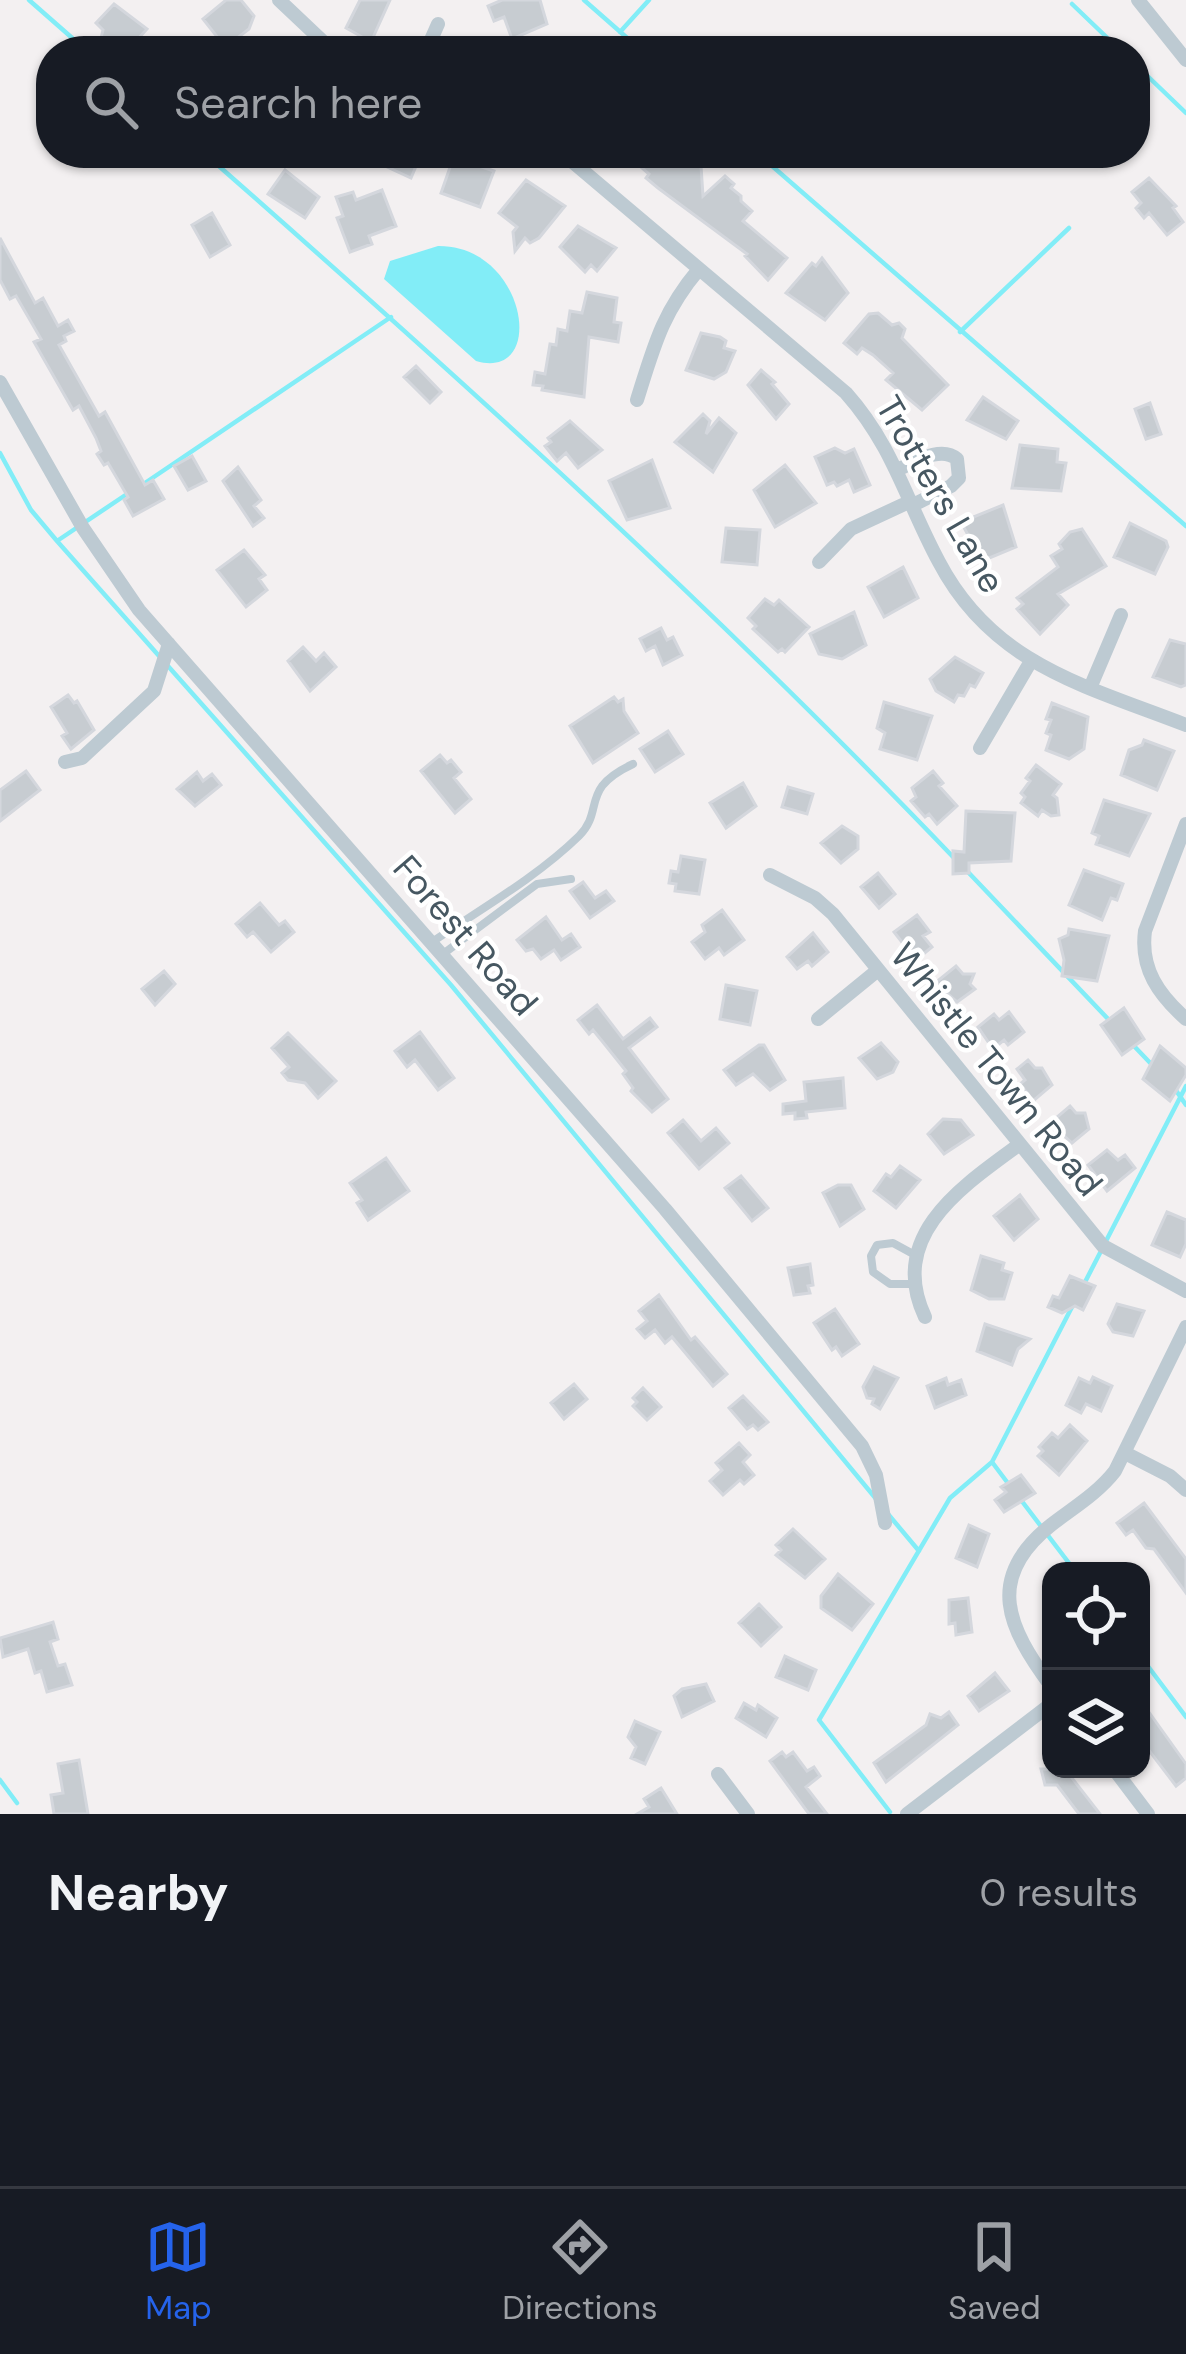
<!DOCTYPE html>
<style>
:root{--surface:#171b24;--page:#242831;--text:#f1f3f6;--muted:#9ea1a6;--line:#363941;--accent:#2563eb}
body{margin:0;font-family:"DM Sans",sans-serif;background:var(--page);color:var(--text)}
.controls{position:absolute;right:36px;bottom:36px;display:grid;overflow:hidden;border-radius:24px;box-shadow:0 3px 9px #0004}
.controls button{width:108px;height:108px;display:grid;place-items:center;padding:0;border:0;border-bottom:3px solid var(--line);background:var(--surface);color:var(--text);font:60px sans-serif}
.list{margin:0;padding:0;list-style:none}
h2{display:flex;justify-content:space-between;align-items:center;height:156px;margin:0;padding:0 48px;font-size:51px}
h2 small{font-size:39px;font-weight:400;color:var(--muted)}
.icon{flex:none;width:66px;height:66px;fill:none;stroke:currentColor;stroke-width:2;stroke-linecap:round;stroke-linejoin:round}
.map{position:relative;flex:none;width:1186px;height:1814px;overflow:hidden}
.search{position:absolute;background:var(--surface);box-shadow:0 3px 9px #0004;left:36px;right:36px;top:36px;height:132px;display:flex;align-items:center;gap:30px;box-sizing:border-box;padding:0 42px;border-radius:48px;color:var(--muted);font-size:45px}
.sheet{height:372px;background:var(--surface)}
nav{display:flex;justify-content:space-around;align-items:center;box-sizing:border-box;height:168px;border-top:3px solid var(--line);background:var(--surface);font-size:33px;color:var(--muted)}
nav a{display:grid;justify-items:center;gap:6px}
nav .on{color:var(--accent)}
.map>svg:first-child{display:block}
.water{fill:#82edf7}
.lines{fill:none;stroke-linecap:round;stroke-linejoin:round}
.stream{stroke:#82edf7;stroke-width:4.5}
.building{fill:#c7ccd1;stroke:#d4d7dd;stroke-width:3}
.service{stroke:#bdcad2;stroke-width:8}
.minor{stroke:#bdcad2;stroke-width:14}
.labels{text-anchor:middle;stroke-width:9;stroke-linejoin:round;paint-order:stroke}
.street-label{font-size:36px;fill:#465761;stroke:#fff}
</style>
<div class="map">
<svg width="1186" height="1814" viewBox="0 0 1186 1814">
<rect width="100%" height="100%" fill="#f3f0f1"/>
<path class="water" d="M438 246C527 245 548 382 476 361L384 279 390 261Z"/>
<g class="lines">
<path class="stream" d="M29 0 87 51
M584 0 642 51
M1072 4 1121 51
M620 32 649 0
M1135 64 1186 113
M204 153C462 380 718 611 956 860
M757 153 1186 526
M960 332 1069 228
M0 453 31 510 57 541 451 985 877 1500
M142 485 391 317
M57 541 127 494
M968 872 1109 1020
M1134 1046 1155 1068
M1175 1089 1186 1105
M1106 1241 1186 1086
M1084 1284 1101 1251
M992 1462 1010 1486
M1021 1500 1075 1571
M888 1514 919 1551
M1141 1657 1186 1717
M0 1780 17 1803
M890 1812 819 1720 950 1498 992 1462 1073 1305"/>
</g>
<path class="building" d="M226 0H241L254 16 249 29 236 39 222 43 203 19Z
M360 0H390L371 42 346 28Z
M502 0H540L547 24 512 39 504 17 494 21 488 6Z
M114 4 147 29 127 51H113L101 38 103 30 96 23Z
M204 38 205 51H144V42Z
M388 153H444V154L417 164 411 178 383 165Z
M455 153 473 156 470 163 494 171 480 207 441 193Z
M625 153H685L701 166 703 196 725 176 734 184 731 188 741 196V201L752 211 743 221 787 258 768 280 745 256 747 254 658 188 646 178 649 174Z
M285 170 319 197 305 218 268 194Z
M1149 178 1176 206 1173 208 1183 222 1167 235 1149 213 1144 218 1136 208 1141 203 1132 192Z
M526 180 565 206 539 238 530 243 525 238 515 251 513 232 517 227 499 213Z
M382 190 396 226 369 236 372 244 350 252 337 218 343 216 336 197 353 192 356 200Z
M212 213 230 245 210 257 192 225Z
M578 226 616 248 597 271 591 265 585 272 560 247Z
M0 238 35 303 43 298 58 326 68 320 74 331 64 336 66 341 59 345 99 416 105 412 145 485 153 480 164 499 133 516 124 500 128 497 108 463 104 465 97 454 101 451 96 438 79 406 73 410 34 342 41 339 16 296 10 299 0 280Z
M822 258 848 293 825 320 786 293 812 263 816 266Z
M587 292 617 298 614 322 621 323 618 342 589 337 584 397 542 390 543 386 533 385 535 372 545 374 550 344 556 345 558 329 567 331 570 311 582 313Z
M878 313 892 325 899 323 905 329 902 338 948 385 922 410 886 380 893 373 873 355 862 348 857 354 844 343 869 314Z
M701 333 720 337 726 341 724 348 735 351 726 372 714 379 686 370Z
M416 366 441 392 430 403 404 377Z
M761 370 775 382 772 384 789 404 776 419 748 385Z
M983 397 1018 421 1006 439 967 420Z
M1150 403 1161 434 1146 439 1135 409Z
M703 414 710 421 706 434 719 418 736 433 713 472 675 442Z
M570 421 602 450 578 468 566 453 557 461 545 446 551 442 548 438Z
M1020 445 1058 449 1057 462 1066 463 1061 491 1012 488Z
M835 448 845 453 854 449 870 485 854 492 849 480 837 486 834 482 827 485 815 457Z
M192 456 206 481 188 490 174 466Z
M652 460 670 508 627 520 609 481Z
M785 465 816 503 775 527 754 490Z
M238 467 261 500 254 506 264 518 253 526 223 481Z
M1003 505 1016 547 982 561 961 522Z
M1130 523 1166 541 1168 547 1155 574 1114 557Z
M726 528 760 530 757 565 722 562Z
M1082 529 1106 566 1058 594 1068 605 1040 634 1017 609 1023 604 1017 598 1058 567 1051 556 1062 549 1059 544 1070 532Z
M244 550 265 575 259 579 267 590 246 607 217 570Z
M903 567 918 598 884 617 868 587Z
M765 599 774 605 779 600 809 627 785 652 782 649 778 652 753 629 756 626 748 618Z
M854 612 866 645 842 659 819 654 810 634Z
M661 628 667 640 673 637 682 655 663 665 655 646 646 651 640 639Z
M1170 640 1186 644V685L1181 687 1153 677Z
M303 647 316 661 324 653 336 667 310 691 288 661Z
M955 657 983 673 975 687 970 685 964 696 958 695 954 702 936 691 930 679Z
M68 695 74 703 77 701 94 730 71 749 62 736 67 733 51 707Z
M614 697 618 702 623 699 624 711 638 733 593 763 570 726Z
M884 702 932 716 917 760 880 749 885 733 877 728Z
M1052 703 1088 717 1084 749 1069 759 1046 750 1051 735 1046 733 1051 720 1046 719Z
M668 731 683 754 655 772 640 749Z
M1144 740 1174 751 1157 790 1121 775 1129 750 1142 745Z
M440 755 447 763 451 760 461 772 454 778 471 799 455 813 421 771Z
M1036 765 1061 784 1053 795 1057 798 1059 815 1051 816 1042 810 1038 816 1021 803 1025 797 1021 793 1030 781 1026 778Z
M26 771 40 790 0 821V790Z
M933 771 943 783 939 786 957 806 937 824 929 814 925 817 911 801 916 797 912 788Z
M197 772 203 781 212 774 221 785 195 806 177 789Z
M743 783 756 806 726 828 710 803Z
M788 787 813 794 807 814 782 807Z
M1104 800 1150 814 1129 856 1096 844 1099 836 1092 833Z
M966 811 1015 813 1011 861 969 863V873L953 874V851L964 852Z
M842 826 858 836V849L841 863 821 843Z
M681 856 705 860 699 894 675 891 676 884 669 883 671 871 678 872Z
M1084 870 1123 884 1117 900 1111 898 1102 920 1069 905Z
M878 873 895 894 879 908 861 887Z
M583 882 595 898 606 891 614 901 590 918 570 891Z
M260 903 279 925 285 921 294 932 271 952 253 932 247 937 236 924Z
M722 910 744 940 724 955 719 948 705 959 692 942 705 932 702 925Z
M917 915 930 932 923 936 932 947 916 960 894 932Z
M546 917 562 940 571 934 580 947 561 960 554 950 541 959 533 949 526 951 517 940Z
M1069 929 1109 936 1097 981 1062 976 1064 960 1059 939 1068 935Z
M813 933 828 952 812 966 808 961 797 969 787 957Z
M956 966 963 974H974L970 984 975 989 957 1002 935 983Z
M164 971 175 984 155 1005 142 989Z
M726 985 757 991 750 1025 720 1019Z
M597 1005 623 1039 650 1018 657 1027 629 1048 668 1099 652 1112 631 1091 633 1088 623 1074 626 1071 602 1041 593 1030 589 1034 578 1020Z
M1124 1008 1144 1039 1122 1055 1101 1025Z
M1009 1012 1024 1032 1008 1045 1004 1040 993 1049 978 1027 994 1014 999 1020Z
M420 1032 454 1078 438 1090 415 1060 407 1067 395 1051Z
M288 1033 336 1081 318 1098 305 1083 288 1080 282 1073 289 1067 272 1048Z
M881 1043 898 1062 893 1072 877 1079 859 1058Z
M759 1045H764L785 1080 770 1090 753 1074 736 1085 724 1070Z
M1160 1046 1186 1068V1075L1170 1101 1143 1079Z
M1028 1060 1035 1068H1042L1052 1085 1033 1101 1020 1084 1025 1080 1017 1069Z
M843 1078 845 1108 806 1112 807 1118 795 1119V1113L783 1114V1104L806 1101 804 1082Z
M1070 1106 1076 1113H1085L1089 1129 1072 1143 1050 1123Z
M943 1119 961 1120 973 1135 944 1154 928 1134Z
M683 1120 701 1141 716 1128 729 1143 699 1169 668 1133Z
M1107 1150 1118 1160 1125 1155 1135 1168 1107 1191 1088 1165Z
M386 1158 409 1191 368 1220 357 1203 362 1200 350 1183Z
M900 1166 920 1180 896 1208 874 1191 886 1174 891 1177Z
M741 1176 768 1208 752 1221 725 1188Z
M838 1185H851L864 1209 840 1226 823 1193Z
M1020 1195 1038 1219 1014 1240 994 1216Z
M1167 1212 1186 1220V1244L1180 1257 1152 1245Z
M981 1256 1004 1263 1002 1270 1012 1273 1004 1299H989L971 1290Z
M810 1264 813 1285 808 1286 810 1293 794 1295 788 1268Z
M1070 1276 1095 1286 1083 1310 1075 1306 1062 1313 1048 1307 1053 1296 1059 1298Z
M659 1295 691 1340 695 1337 727 1374 713 1386 672 1337 665 1343 655 1330 645 1338 637 1329 647 1321 639 1311Z
M1117 1304 1144 1311 1133 1336 1113 1332 1108 1324Z
M835 1309 859 1344 842 1356 836 1347 832 1350 814 1323Z
M985 1324 1030 1339 1018 1349 1012 1365 977 1351Z
M874 1367 898 1378 880 1409 872 1404 874 1399 867 1398 863 1387Z
M1093 1377 1112 1386 1101 1411 1086 1404 1081 1413 1066 1405 1079 1378 1090 1383Z
M946 1378 948 1385 961 1380 966 1395 935 1408 927 1386Z
M574 1384 587 1399 564 1419 551 1403Z
M643 1388 661 1407 647 1420 633 1406 637 1402 633 1398Z
M743 1396 768 1422 758 1430 753 1425 747 1429 729 1408Z
M1070 1425 1087 1441 1059 1475 1038 1456 1043 1451 1039 1447 1052 1433 1058 1438Z
M739 1443 750 1455 743 1462 754 1475 744 1484 740 1480 723 1495 710 1481 722 1470 716 1463Z
M1021 1475 1035 1493 1004 1512 995 1500 1006 1492 1001 1487Z
M1144 1503 1186 1559V1593L1154 1549 1146 1548 1133 1530 1126 1535 1117 1523Z
M969 1525 989 1534 977 1567 956 1558Z
M793 1529 825 1559 805 1578 776 1555 781 1550 776 1545Z
M838 1574 873 1604 852 1630 821 1608V1596Z
M968 1598 972 1632 956 1635 955 1623 949 1624V1600Z
M759 1604 781 1627 761 1646 739 1623Z
M53 1622 58 1639 50 1642 58 1666 65 1664 72 1685 47 1692 41 1671 35 1673 28 1649 3 1657 0 1638Z
M785 1656 816 1670 808 1690 776 1677Z
M995 1673 1009 1691 979 1711 968 1696Z
M706 1684 714 1701 682 1717 674 1696 682 1689Z
M1141 1701 1186 1764V1778L1176 1786 1141 1740Z
M744 1703 756 1710 758 1705 777 1718 766 1737 736 1718Z
M949 1712 958 1725 886 1782 874 1763 926 1725 930 1714 941 1718Z
M635 1721 660 1732 645 1764 631 1758 636 1747 628 1737Z
M782 1752 786 1757 793 1752 807 1771 814 1767 820 1776 806 1787 827 1814H809L770 1761Z
M79 1760 88 1814H54L51 1795 63 1793 58 1764Z
M1041 1769H1065L1100 1814H1079L1057 1785H1045Z
M661 1788 677 1814H637L649 1807 644 1799Z"/>
<g class="lines">
<path class="service" d="M432 942C481 909 537 877 579 836 605 810 579 789 633 764
M443 954 537 884 571 879
M913 1284H890L873 1272 871 1256 877 1245 893 1243 915 1255"/>
<path class="minor" d="M279 0 333 51
M1138 0 1186 60
M426 51 438 24
M562 153 846 393C894 447 906 501 939 562 993 665 1086 686 1186 725
M0 382 83 528 139 610 665 1209 862 1446 876 1475 885 1523
M637 400C654 346 662 313 699 269
M897 470C915 462 941 445 957 459L959 478 951 486 913 505
M819 562 851 529 911 501
M1090 688 1121 615
M980 748 1031 661
M65 762 82 758 154 691 169 644
M1186 824 1145 931C1140 969 1159 995 1186 1019
M770 875 815 898 833 914 1103 1246 1186 1291
M818 1019 878 970
M925 1317C887 1236 961 1187 1020 1144
M1125 1453 1170 1476 1186 1490
M1051 1686C1008 1628 984 1578 1051 1525 1073 1508 1098 1493 1115 1471L1186 1327
M1114 1769 1148 1814
M718 1774 748 1814
M907 1814 1051 1704"/>
</g>
<g class="labels">
<g class="street-label">
<text transform="translate(941 494) rotate(60)" y="13">Trotters Lane</text>
<text transform="translate(466 935) rotate(49)" y="13">Forest Road</text>
<text transform="translate(997 1069) rotate(51)" y="13">Whistle Town Road</text>
</g>
</g>
</svg>
<div class="controls">
<button><svg class="icon" aria-label="locate" viewBox="0 0 24 24"><circle cx="12" cy="12" r="6"/><path d="M12 2v4M12 18v4M2 12h4M18 12h4"/></svg></button>
<button><svg class="icon" aria-label="layers" viewBox="0 0 24 24"><path d="M12 4l9 5-9 5-9-5zM3 14l9 5 9-5"/></svg></button>
</div>
<div class="search"><svg class="icon" aria-label="search" viewBox="0 0 24 24"><circle cx="10" cy="10" r="6"/><path d="M15 15l6 6"/></svg>Search here</div>
</div>
<section class="sheet">
<h2>Nearby<small>0 results</small></h2>
<ul class="list">
</ul>
</section>
<nav>
<a class="on"><svg class="icon" aria-label="map" viewBox="0 0 24 24"><path d="M3 6l6-2 6 2 6-2v14l-6 2-6-2-6 2zM9 4v14M15 6v14"/></svg>Map</a>
<a><svg class="icon" aria-label="directions" viewBox="0 0 24 24"><path d="M12 3l9 9-9 9-9-9zM9 14v-3h6M13 9l2 2-2 2"/></svg>Directions</a>
<a><svg class="icon" aria-label="saved" viewBox="0 0 24 24"><path d="M7 4h10v16l-5-4-5 4z"/></svg>Saved</a>
</nav>
